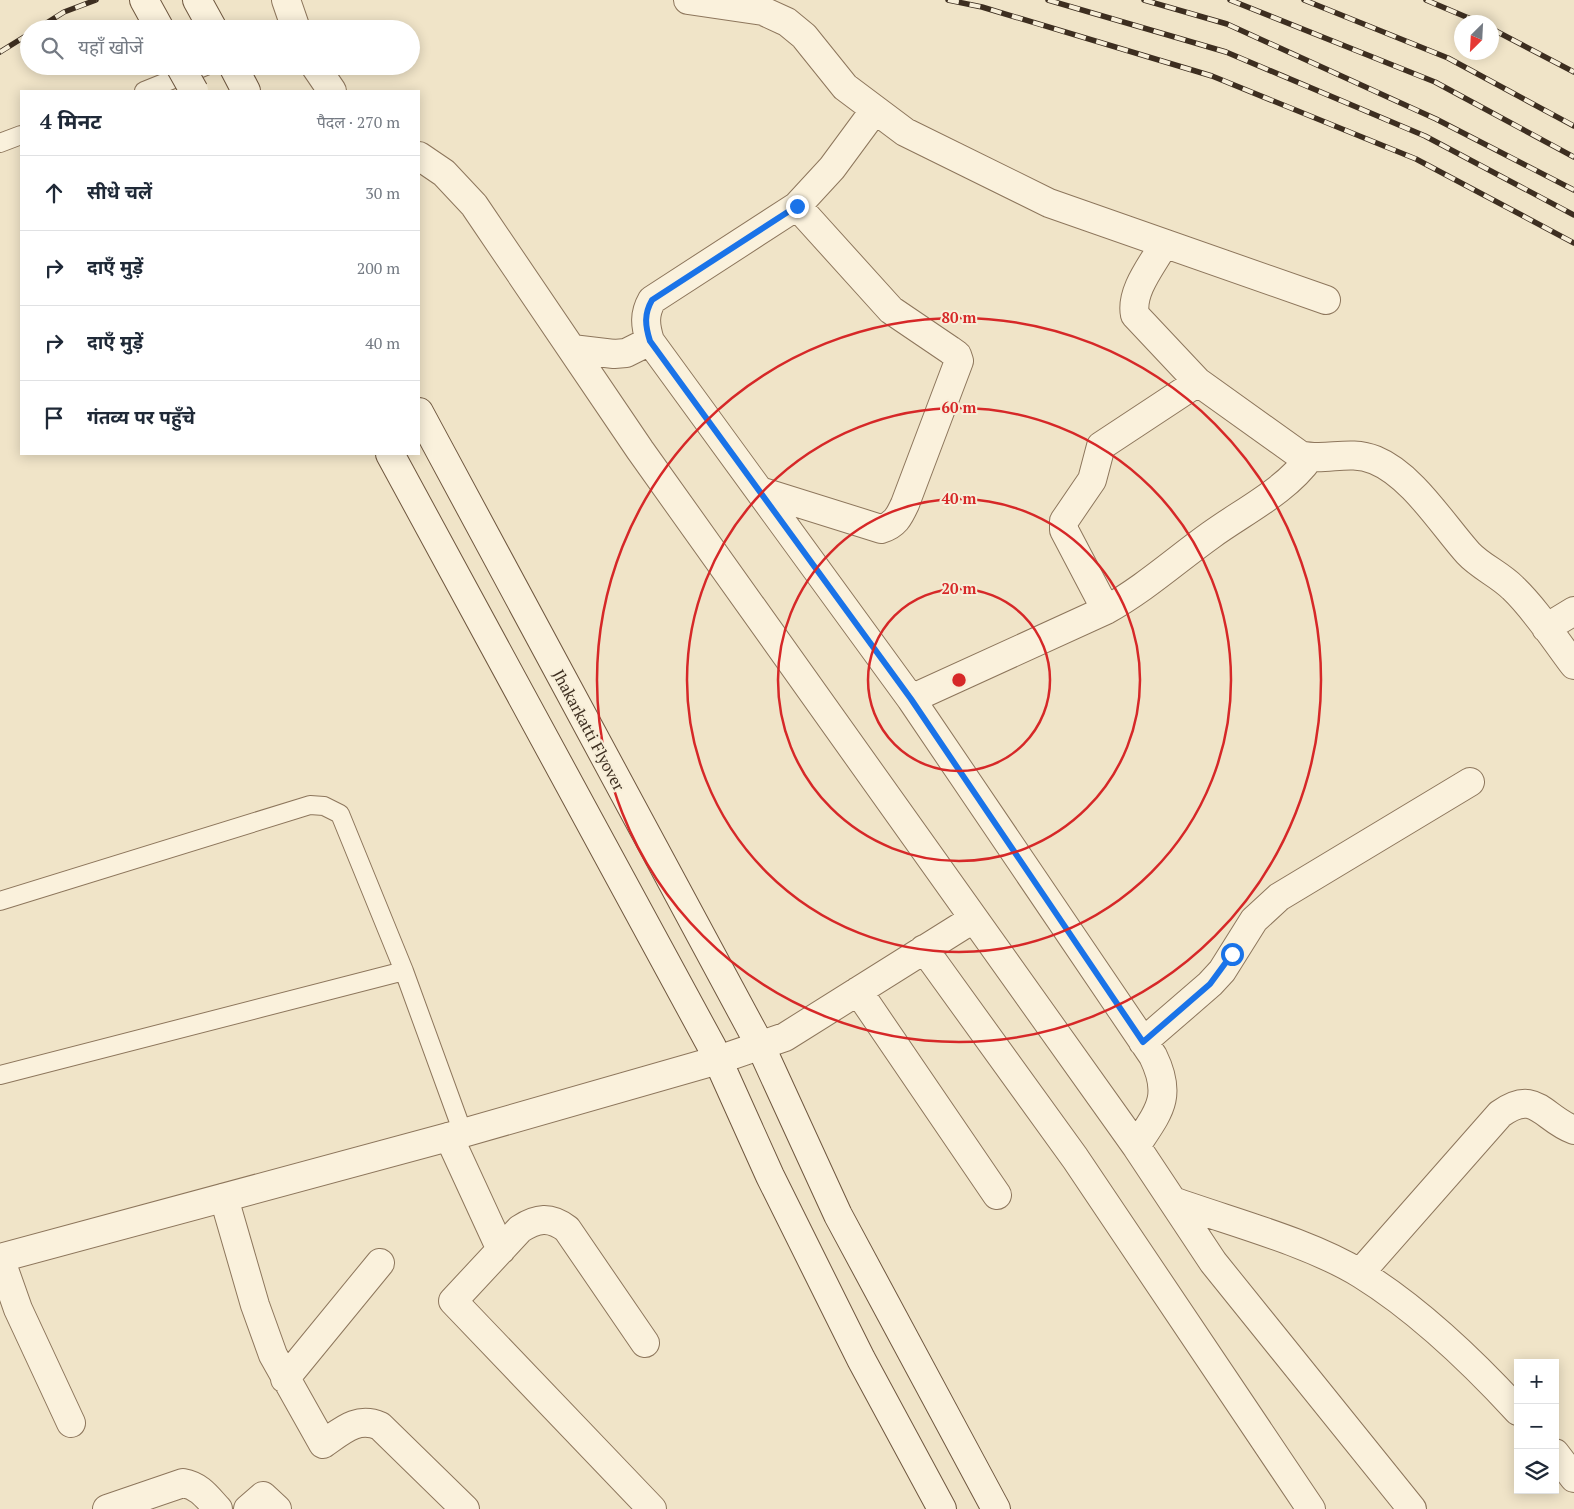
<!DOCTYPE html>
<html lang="hi">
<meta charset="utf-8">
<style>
:root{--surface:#fff;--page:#f6f6f7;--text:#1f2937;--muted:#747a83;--line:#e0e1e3}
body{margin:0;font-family:"PT Serif","Noto Sans Devanagari",serif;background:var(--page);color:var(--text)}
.controls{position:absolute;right:15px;bottom:15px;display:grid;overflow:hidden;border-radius:0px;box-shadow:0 2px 12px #0003}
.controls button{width:45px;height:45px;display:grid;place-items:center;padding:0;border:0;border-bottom:1px solid var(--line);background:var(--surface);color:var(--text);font:25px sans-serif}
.compass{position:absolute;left:1454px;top:15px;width:45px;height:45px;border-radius:50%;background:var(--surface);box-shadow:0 2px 12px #0003;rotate:204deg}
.stop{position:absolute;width:15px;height:15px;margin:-11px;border:4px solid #1a73e8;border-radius:50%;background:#fff}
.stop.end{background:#1a73e8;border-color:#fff;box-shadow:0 1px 5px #0008}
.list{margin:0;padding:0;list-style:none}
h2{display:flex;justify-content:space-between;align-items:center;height:65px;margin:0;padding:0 20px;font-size:21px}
h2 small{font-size:16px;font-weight:400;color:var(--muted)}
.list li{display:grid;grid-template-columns:32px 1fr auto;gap:15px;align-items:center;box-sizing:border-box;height:75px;padding:0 20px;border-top:1px solid var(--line)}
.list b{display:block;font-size:19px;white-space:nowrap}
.list em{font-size:16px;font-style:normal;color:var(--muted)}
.icon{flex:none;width:28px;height:28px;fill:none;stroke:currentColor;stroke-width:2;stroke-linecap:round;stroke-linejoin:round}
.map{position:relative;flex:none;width:1574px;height:1509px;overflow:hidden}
.search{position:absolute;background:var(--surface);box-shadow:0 2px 12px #0003;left:20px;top:20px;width:400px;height:55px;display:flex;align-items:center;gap:12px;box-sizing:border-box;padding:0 18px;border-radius:28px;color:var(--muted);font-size:19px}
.panel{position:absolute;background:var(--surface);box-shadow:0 2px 12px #0003;left:20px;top:90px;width:400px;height:365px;border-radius:0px}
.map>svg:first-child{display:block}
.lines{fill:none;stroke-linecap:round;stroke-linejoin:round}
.service-casing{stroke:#8d765c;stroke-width:20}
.minor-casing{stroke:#8d765c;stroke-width:30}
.tertiary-casing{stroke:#8d765c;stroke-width:30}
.secondary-casing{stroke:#6f573f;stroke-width:30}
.service{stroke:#faf1dc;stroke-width:18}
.minor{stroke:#faf1dc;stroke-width:28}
.tertiary{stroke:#faf1dc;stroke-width:28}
.secondary{stroke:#faf1dc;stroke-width:28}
.rail-casing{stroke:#3d2e20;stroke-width:5.5}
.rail{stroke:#f7eed8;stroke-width:4;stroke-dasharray:11;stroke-linecap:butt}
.secondary-bridge-casing{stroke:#6f573f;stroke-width:30;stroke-linecap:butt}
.secondary-bridge{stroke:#faf1dc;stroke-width:28}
.route{stroke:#1a73e8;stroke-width:6}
.ring{fill:none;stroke:#d62828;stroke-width:2.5}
.labels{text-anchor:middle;stroke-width:4;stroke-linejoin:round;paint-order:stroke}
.street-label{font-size:16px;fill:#3d2e20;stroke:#f7eed8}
.centre{fill:#d62828;stroke:#f7eed8;stroke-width:2.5}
.ring-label{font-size:15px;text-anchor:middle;font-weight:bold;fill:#d62828;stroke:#f7eed8;stroke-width:4;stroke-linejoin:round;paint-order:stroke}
</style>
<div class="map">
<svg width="1574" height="1509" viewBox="0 0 1574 1509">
<rect width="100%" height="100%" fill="#f0e4c8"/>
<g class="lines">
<defs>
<path id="service" d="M144 91 206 66
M0 143 21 135
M0 901 310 805 324 806 340 814 404 971
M0 1075 404 971 463 1133"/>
<path id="minor" d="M286 0 296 29
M688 0 763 11 787 22 804 36 845 87 905 132 1049 203 1326 300
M315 66 332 91
M874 111 832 168 797 206 652 300C644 314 645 325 650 341L911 699 1153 1056C1173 1097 1159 1111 1136 1146
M419 156 444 173 474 205 640 450 1136 1146 1213 1262 1412 1509
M1164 244C1153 264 1130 291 1135 315L1198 382 1300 455C1326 462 1348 449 1375 460 1412 475 1442 524 1468 553 1481 567 1499 574 1513 588 1536 610 1555 640 1574 665
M572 349 614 354 626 353 650 341
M760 491 881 529C895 525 899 517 905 504L959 361 957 355 950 350 891 310 797 206
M1106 610 1064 530V521L1092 480 1101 446 1198 382
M1546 628 1574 611
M911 699 1106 610C1144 589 1176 560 1211 535 1244 511 1286 491 1310 457
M924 949 1075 1158 1311 1509
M858 991 997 1195
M1143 1042 1210 984 1222 971 1254 920 1279 897 1470 782
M718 1060 785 1037 973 919
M449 1137 501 1250
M224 1198 255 1305 273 1355 323 1444C342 1431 357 1416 380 1426L465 1509
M1173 1201C1231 1222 1309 1242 1361 1274 1419 1310 1472 1361 1518 1411
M0 1258 18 1309 71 1423
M1360 1273 1500 1114C1536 1088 1542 1118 1574 1130
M645 1343 567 1229C550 1216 537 1218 520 1229L453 1301 652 1509
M285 1379 380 1263
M1555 1453 1574 1478
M107 1509 183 1483C200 1486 207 1497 218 1509
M248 1509 263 1496 277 1509"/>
<path id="tertiary" d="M0 1258 463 1133 718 1060"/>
<path id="secondary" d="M144 0 160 29
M197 0 213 29
M233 66 246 91
M419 412 761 1047 838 1215 996 1509
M390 454 712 1047 770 1176 861 1359 942 1509"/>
</defs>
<use href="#service" class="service-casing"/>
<use href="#minor" class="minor-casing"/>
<use href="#tertiary" class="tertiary-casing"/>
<use href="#secondary" class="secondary-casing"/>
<use href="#service" class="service"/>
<use href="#minor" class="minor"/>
<use href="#tertiary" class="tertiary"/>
<use href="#secondary" class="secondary"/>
<defs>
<path id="rail" d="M948 0 982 7 1212 76 1416 159 1574 243
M1048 0 1226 52 1425 136 1574 215
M1144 0 1227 24 1436 119 1574 190
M1230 0 1435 82 1574 157
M1304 0 1448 58 1574 126
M1426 0 1478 22
M37 29 64 12 96 0
M1492 29 1574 72
M0 52 29 34"/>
</defs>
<use href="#rail" class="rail-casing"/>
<use href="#rail" class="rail"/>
<defs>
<path id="secondary-bridge" d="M180 66 194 91"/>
</defs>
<use href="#secondary-bridge" class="secondary-bridge-casing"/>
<use href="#secondary-bridge" class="secondary-bridge"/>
</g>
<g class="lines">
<path class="route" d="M797 206 652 300C644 314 645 325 650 341L911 699 1143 1042 1210 984 1232 954"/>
</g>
<g class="ring">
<circle cx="959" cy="680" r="91"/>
<circle cx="959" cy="680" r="181"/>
<circle cx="959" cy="680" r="272"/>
<circle cx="959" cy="680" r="362"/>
</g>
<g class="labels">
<g class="street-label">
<text transform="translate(589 730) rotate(62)" y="6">Jhakarkatti Flyover</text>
</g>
</g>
<circle cx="959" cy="680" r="8" class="centre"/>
<g class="ring-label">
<text x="959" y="323">80 m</text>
<text x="959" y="413">60 m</text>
<text x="959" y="504">40 m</text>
<text x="959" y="594">20 m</text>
</g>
</svg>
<div class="controls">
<button>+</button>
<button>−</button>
<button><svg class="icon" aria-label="layers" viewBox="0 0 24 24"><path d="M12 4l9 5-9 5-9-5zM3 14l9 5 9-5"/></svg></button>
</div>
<svg class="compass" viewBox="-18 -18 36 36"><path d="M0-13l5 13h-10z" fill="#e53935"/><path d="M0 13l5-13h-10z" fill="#747a83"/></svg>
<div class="stop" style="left:1232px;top:954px"></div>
<div class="stop end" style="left:797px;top:206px"></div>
<div class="search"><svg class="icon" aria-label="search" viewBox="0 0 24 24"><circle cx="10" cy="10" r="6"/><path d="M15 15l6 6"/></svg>यहाँ खोजें</div>
<section class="panel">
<h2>4 मिनट<small>पैदल · 270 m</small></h2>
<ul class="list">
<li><svg class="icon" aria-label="ahead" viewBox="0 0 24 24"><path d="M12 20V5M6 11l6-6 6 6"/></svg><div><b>सीधे चलें</b></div><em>30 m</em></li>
<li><svg class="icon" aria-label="right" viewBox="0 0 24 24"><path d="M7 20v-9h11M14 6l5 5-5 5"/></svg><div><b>दाएँ मुड़ें</b></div><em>200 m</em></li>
<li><svg class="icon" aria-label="right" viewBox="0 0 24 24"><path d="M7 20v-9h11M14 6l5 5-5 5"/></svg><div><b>दाएँ मुड़ें</b></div><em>40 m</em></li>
<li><svg class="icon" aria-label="arrive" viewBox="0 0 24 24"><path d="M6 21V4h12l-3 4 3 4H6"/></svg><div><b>गंतव्य पर पहुँचे</b></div></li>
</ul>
</section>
</div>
